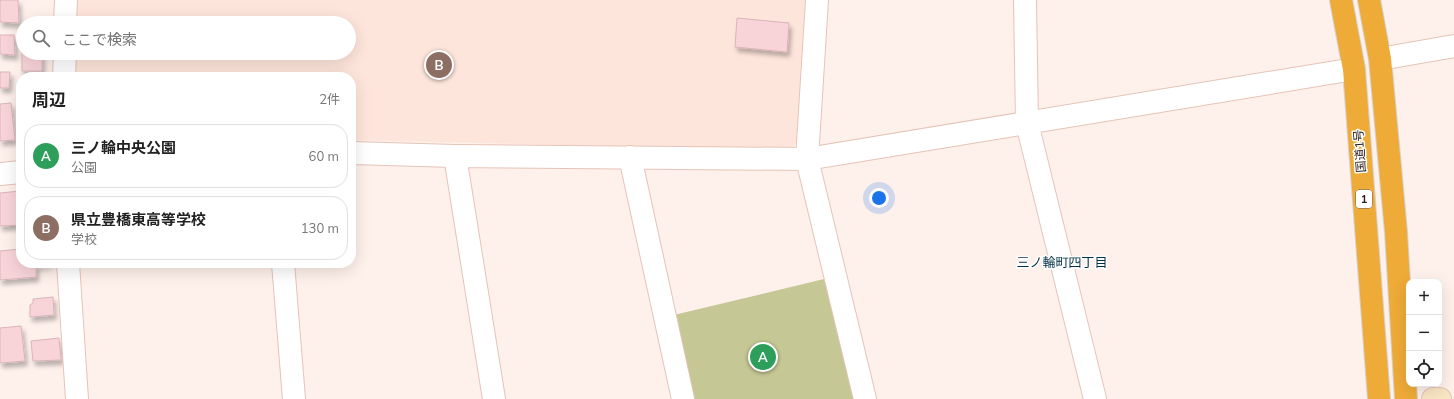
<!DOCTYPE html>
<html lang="ja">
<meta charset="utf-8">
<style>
:root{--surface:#fff;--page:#f2f2f2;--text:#222;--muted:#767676;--line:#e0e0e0;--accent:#0b8043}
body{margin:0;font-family:Mulish,"Noto Sans JP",sans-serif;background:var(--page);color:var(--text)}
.controls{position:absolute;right:12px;bottom:12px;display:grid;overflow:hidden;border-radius:8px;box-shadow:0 4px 16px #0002}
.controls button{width:36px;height:36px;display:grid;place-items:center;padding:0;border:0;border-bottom:1px solid var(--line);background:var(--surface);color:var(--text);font:20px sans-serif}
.you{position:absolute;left:879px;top:198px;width:14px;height:14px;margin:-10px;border:3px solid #fff;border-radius:50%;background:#1a73e8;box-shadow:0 0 0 6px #1a73e833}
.badge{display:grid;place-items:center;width:26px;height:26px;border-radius:50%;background:var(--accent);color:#fff;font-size:13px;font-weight:700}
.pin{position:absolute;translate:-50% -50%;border:2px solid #fff;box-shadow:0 1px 4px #0006}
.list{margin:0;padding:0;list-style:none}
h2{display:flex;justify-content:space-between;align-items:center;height:52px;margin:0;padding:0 16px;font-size:17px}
h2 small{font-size:13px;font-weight:400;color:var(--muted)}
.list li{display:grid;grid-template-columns:26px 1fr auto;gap:12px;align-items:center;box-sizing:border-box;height:64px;margin:0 8px 8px;padding:0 8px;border:1px solid var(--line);border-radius:16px}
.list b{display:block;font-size:15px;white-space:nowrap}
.list p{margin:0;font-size:13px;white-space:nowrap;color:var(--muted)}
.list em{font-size:13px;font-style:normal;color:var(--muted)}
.icon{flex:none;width:22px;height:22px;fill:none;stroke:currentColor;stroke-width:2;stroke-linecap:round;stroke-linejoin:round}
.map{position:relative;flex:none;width:1454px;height:399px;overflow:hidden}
.search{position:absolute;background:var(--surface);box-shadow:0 4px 16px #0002;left:16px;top:16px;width:340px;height:44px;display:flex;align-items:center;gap:10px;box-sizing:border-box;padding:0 14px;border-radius:22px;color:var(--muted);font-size:15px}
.panel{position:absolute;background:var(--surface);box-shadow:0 4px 16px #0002;left:16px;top:72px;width:340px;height:196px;border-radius:16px}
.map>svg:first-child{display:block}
.built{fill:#fee5db}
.green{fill:#c5c794}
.building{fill:#f8d4d9;stroke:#d9b5ba;filter:url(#shadow)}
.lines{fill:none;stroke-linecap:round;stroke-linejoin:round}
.street-casing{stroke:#e5c4b7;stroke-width:24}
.secondary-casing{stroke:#e5c4b7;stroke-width:24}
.highway-casing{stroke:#d5d2d2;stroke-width:24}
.street{stroke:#fff;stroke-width:22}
.secondary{stroke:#fae6c3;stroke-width:22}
.highway{stroke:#efab38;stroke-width:22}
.labels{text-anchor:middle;stroke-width:3;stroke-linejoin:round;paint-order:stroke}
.shield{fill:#fff;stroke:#6c6360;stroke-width:1}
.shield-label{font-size:11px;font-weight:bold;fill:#2d201c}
.street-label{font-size:12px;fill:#2d201c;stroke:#fff}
.neighbourhood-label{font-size:13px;fill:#033045;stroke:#fff}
</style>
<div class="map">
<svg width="1454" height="399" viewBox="0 0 1454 399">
<defs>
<filter id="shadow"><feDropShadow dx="2.5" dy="4.5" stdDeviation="2" flood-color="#0004"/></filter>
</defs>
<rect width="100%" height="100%" fill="#fef0eb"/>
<path class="built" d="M76 0H808L798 142 791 148 782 150 351 140V77H74L75 53H349V23H75Z"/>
<path class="green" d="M824 279 855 399H690L674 315Z"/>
<path class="building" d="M0 0H18L19 23 0 22Z
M737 18 789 23 787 52 735 47Z
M0 35H14L15 55 0 54Z
M22 39 23 53H42V71H22Z
M0 72H10L9 88H0Z
M17 97H21L20 145Z
M11 103 15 140 0 141V104Z
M21 191V225L0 226V193Z
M21 249V263L52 264 36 266V277L0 280V251Z
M53 297 54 315 30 317V305L33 303V299Z
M21 326 25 361 0 363V328Z
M59 338 61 360 33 361 31 341Z"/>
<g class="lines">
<defs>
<path id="street" d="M817 0 807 159 865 399
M1025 0 1027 123 1095 399
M65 23 66 0
M1380 59 1454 46
M64 77 65 53
M351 153 455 156 807 159 1354 69
M455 156 494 399
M630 157 683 399
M0 174 21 172
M68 263 77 399
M283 263 294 399"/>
<path id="secondary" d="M1433 399H1440"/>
<path id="highway" d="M1341 0 1354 69 1379 399
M1369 0 1380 59 1396 232 1406 399"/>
</defs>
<use href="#street" class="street-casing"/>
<use href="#secondary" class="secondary-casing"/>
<use href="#highway" class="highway-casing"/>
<use href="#street" class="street"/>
<use href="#secondary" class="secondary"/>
<use href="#highway" class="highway"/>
</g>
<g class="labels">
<rect class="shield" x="1356" y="190" width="16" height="18" rx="3"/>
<g class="shield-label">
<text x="1364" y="203">1</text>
</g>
<g class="street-label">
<text transform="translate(1360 151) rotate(-94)" y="4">国道1号</text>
</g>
<g class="neighbourhood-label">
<text x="1062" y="267">三ノ輪町四丁目</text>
</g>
</g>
</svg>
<div class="controls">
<button>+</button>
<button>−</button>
<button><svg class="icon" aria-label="locate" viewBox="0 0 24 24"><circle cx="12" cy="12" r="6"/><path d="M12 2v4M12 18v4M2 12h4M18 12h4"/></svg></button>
</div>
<div class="you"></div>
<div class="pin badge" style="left:763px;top:357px;background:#2e9e5b">A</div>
<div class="pin badge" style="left:439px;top:65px;background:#8d6e63">B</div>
<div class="search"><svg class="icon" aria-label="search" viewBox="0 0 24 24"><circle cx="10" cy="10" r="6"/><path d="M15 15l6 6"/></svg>ここで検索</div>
<section class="panel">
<h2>周辺<small>2件</small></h2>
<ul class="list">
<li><span class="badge" style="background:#2e9e5b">A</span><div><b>三ノ輪中央公園</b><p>公園</p></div><em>60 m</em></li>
<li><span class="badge" style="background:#8d6e63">B</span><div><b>県立豊橋東高等学校</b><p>学校</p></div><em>130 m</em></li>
</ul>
</section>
</div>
